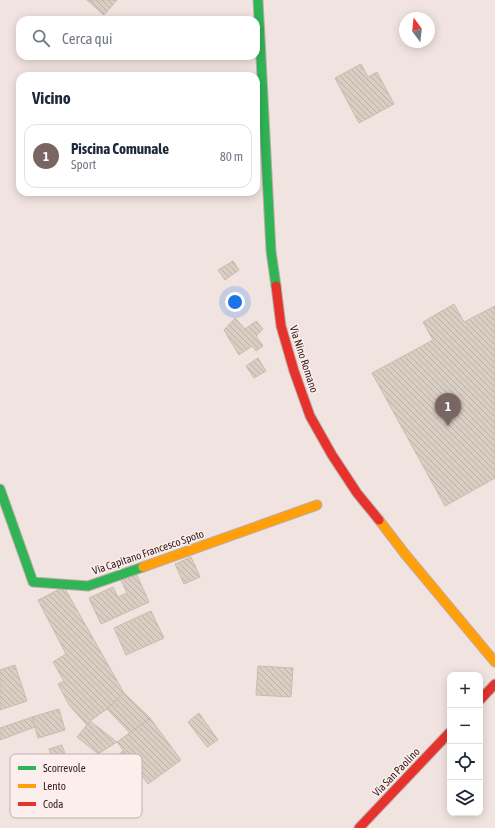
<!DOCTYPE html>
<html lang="it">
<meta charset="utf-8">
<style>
:root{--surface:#fff;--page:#f6f6f7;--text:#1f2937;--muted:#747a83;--line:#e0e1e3;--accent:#796562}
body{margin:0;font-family:"Asap Condensed",sans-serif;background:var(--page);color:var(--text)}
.controls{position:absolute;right:12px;bottom:12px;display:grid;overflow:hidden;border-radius:8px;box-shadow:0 2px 10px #0003}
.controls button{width:36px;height:36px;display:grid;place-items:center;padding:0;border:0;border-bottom:1px solid var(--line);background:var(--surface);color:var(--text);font:20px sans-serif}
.compass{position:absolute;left:399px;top:12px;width:36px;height:36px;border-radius:50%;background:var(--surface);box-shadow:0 2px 10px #0003;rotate:345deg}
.you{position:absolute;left:235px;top:302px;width:14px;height:14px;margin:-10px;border:3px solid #fff;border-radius:50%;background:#1a73e8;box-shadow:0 0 0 6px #1a73e833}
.badge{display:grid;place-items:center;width:26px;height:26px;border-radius:50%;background:var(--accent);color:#fff;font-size:13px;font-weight:700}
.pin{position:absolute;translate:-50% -33px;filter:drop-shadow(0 1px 2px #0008)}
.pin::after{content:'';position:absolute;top:21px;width:14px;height:12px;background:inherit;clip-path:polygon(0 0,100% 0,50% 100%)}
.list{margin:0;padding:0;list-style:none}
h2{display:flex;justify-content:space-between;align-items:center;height:52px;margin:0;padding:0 16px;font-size:17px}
h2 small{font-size:13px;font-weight:400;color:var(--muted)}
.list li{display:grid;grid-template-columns:26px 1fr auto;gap:12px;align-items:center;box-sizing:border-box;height:64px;margin:0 8px 8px;padding:0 8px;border:1px solid var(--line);border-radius:12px}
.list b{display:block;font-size:15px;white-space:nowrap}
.list p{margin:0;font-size:13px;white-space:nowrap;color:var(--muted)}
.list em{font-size:13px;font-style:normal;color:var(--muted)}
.icon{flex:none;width:22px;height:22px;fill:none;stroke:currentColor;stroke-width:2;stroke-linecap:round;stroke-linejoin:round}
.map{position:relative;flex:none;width:495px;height:828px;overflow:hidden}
.search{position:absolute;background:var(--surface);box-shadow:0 2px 10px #0003;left:16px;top:16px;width:244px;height:44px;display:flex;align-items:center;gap:10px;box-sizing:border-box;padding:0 14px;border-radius:12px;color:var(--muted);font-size:15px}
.panel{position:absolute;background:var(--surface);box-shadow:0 2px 10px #0003;left:16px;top:72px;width:244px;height:124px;border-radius:12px}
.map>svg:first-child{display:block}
.building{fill:url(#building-back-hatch);stroke:#c8bdb1}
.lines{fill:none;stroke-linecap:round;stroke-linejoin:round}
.fast-casing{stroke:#beadaa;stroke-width:11}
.slow-casing{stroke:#beadaa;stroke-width:11}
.jam-casing{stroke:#beadaa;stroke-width:11}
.fast{stroke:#30b455;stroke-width:9}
.slow{stroke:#ff9f0a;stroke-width:9}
.jam{stroke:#e5322d;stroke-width:9}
.labels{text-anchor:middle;stroke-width:3;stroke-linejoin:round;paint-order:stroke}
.street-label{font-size:11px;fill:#39211e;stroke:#fceeec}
.key{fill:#fceeec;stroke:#c2b0ae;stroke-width:1}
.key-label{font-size:11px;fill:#39211e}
</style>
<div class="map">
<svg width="495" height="828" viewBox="0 0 495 828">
<defs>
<pattern id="building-back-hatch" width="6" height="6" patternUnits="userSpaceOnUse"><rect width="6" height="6" fill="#d9cec2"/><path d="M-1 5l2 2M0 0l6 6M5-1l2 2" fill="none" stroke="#bbb1a6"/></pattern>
</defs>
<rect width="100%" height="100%" fill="#f1e3e0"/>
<path class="building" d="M87 0H117L104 15Z
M361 64 368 77 377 72 394 104 359 123 335 78Z
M233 261 239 270 225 280 218 270Z
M454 304 464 322 495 306V478L445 506 372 373 433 340 423 322Z
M235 318 245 329 256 321 263 329 256 336 263 346 256 351 252 346 239 355 224 330Z
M258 358 266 371 254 378 246 366Z
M191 557 200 577 184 584 175 564Z
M136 573 149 602 101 624 89 598 113 587 118 597 127 593 121 580Z
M64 587 124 693 107 709 90 721 87 725 69 705 58 684 64 681 53 662 66 654 38 600Z
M151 611 164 638 126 655 114 628Z
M15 665 27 701 0 710V670Z
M258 666 293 668 291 697 256 695Z
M124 693 150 718 130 733 107 709Z
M59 709 65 730 38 738 32 717Z
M199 713 218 740 207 747 188 722Z
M32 717 35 727 0 740V728Z
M150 718 181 760 148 784 117 742Z
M90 721 117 742 98 754 77 737Z
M62 745 66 757 54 762 49 749Z
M123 751 139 771 116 789 129 805 113 818 84 781Z"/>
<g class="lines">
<defs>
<path id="fast" d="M258 0 271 251 276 286
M0 489 33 582 88 586 143 567"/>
<path id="slow" d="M379 520 405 554 495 662
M143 567 317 505"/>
<path id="jam" d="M276 286 281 326 294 371 310 416 332 455 357 493 379 520
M480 700 495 684
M359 828 450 732"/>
</defs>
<use href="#fast" class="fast-casing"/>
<use href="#slow" class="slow-casing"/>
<use href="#jam" class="jam-casing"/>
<use href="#fast" class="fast"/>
<use href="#slow" class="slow"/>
<use href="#jam" class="jam"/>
</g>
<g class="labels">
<g class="street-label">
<text transform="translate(304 359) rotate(72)" y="4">Via Nino Romano</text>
<text transform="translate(148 552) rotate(-19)" y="4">Via Capitano Francesco Spoto</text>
<text transform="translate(396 772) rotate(-46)" y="4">Via San Paolino</text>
</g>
</g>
<rect x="10" y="754" width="132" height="64" rx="6" class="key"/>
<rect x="18" y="766" width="18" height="4" fill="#30b455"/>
<rect x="18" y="784" width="18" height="4" fill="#ff9f0a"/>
<rect x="18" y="802" width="18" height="4" fill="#e5322d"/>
<g class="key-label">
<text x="43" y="772">Scorrevole</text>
<text x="43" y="790">Lento</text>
<text x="43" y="808">Coda</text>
</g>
</svg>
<div class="controls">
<button>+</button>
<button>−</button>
<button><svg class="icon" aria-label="locate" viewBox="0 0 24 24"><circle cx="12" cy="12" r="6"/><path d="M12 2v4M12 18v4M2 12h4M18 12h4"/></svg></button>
<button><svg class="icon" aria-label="layers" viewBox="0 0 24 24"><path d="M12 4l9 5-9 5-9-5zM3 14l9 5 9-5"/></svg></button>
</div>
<svg class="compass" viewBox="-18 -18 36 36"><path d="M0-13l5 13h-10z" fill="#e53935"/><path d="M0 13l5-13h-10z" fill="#747a83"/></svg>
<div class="you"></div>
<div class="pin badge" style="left:448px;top:426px">1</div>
<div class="search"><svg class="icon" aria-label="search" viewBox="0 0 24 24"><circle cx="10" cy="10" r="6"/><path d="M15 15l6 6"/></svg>Cerca qui</div>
<section class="panel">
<h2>Vicino<small></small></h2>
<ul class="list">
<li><span class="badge">1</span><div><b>Piscina Comunale</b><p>Sport</p></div><em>80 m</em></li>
</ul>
</section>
</div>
